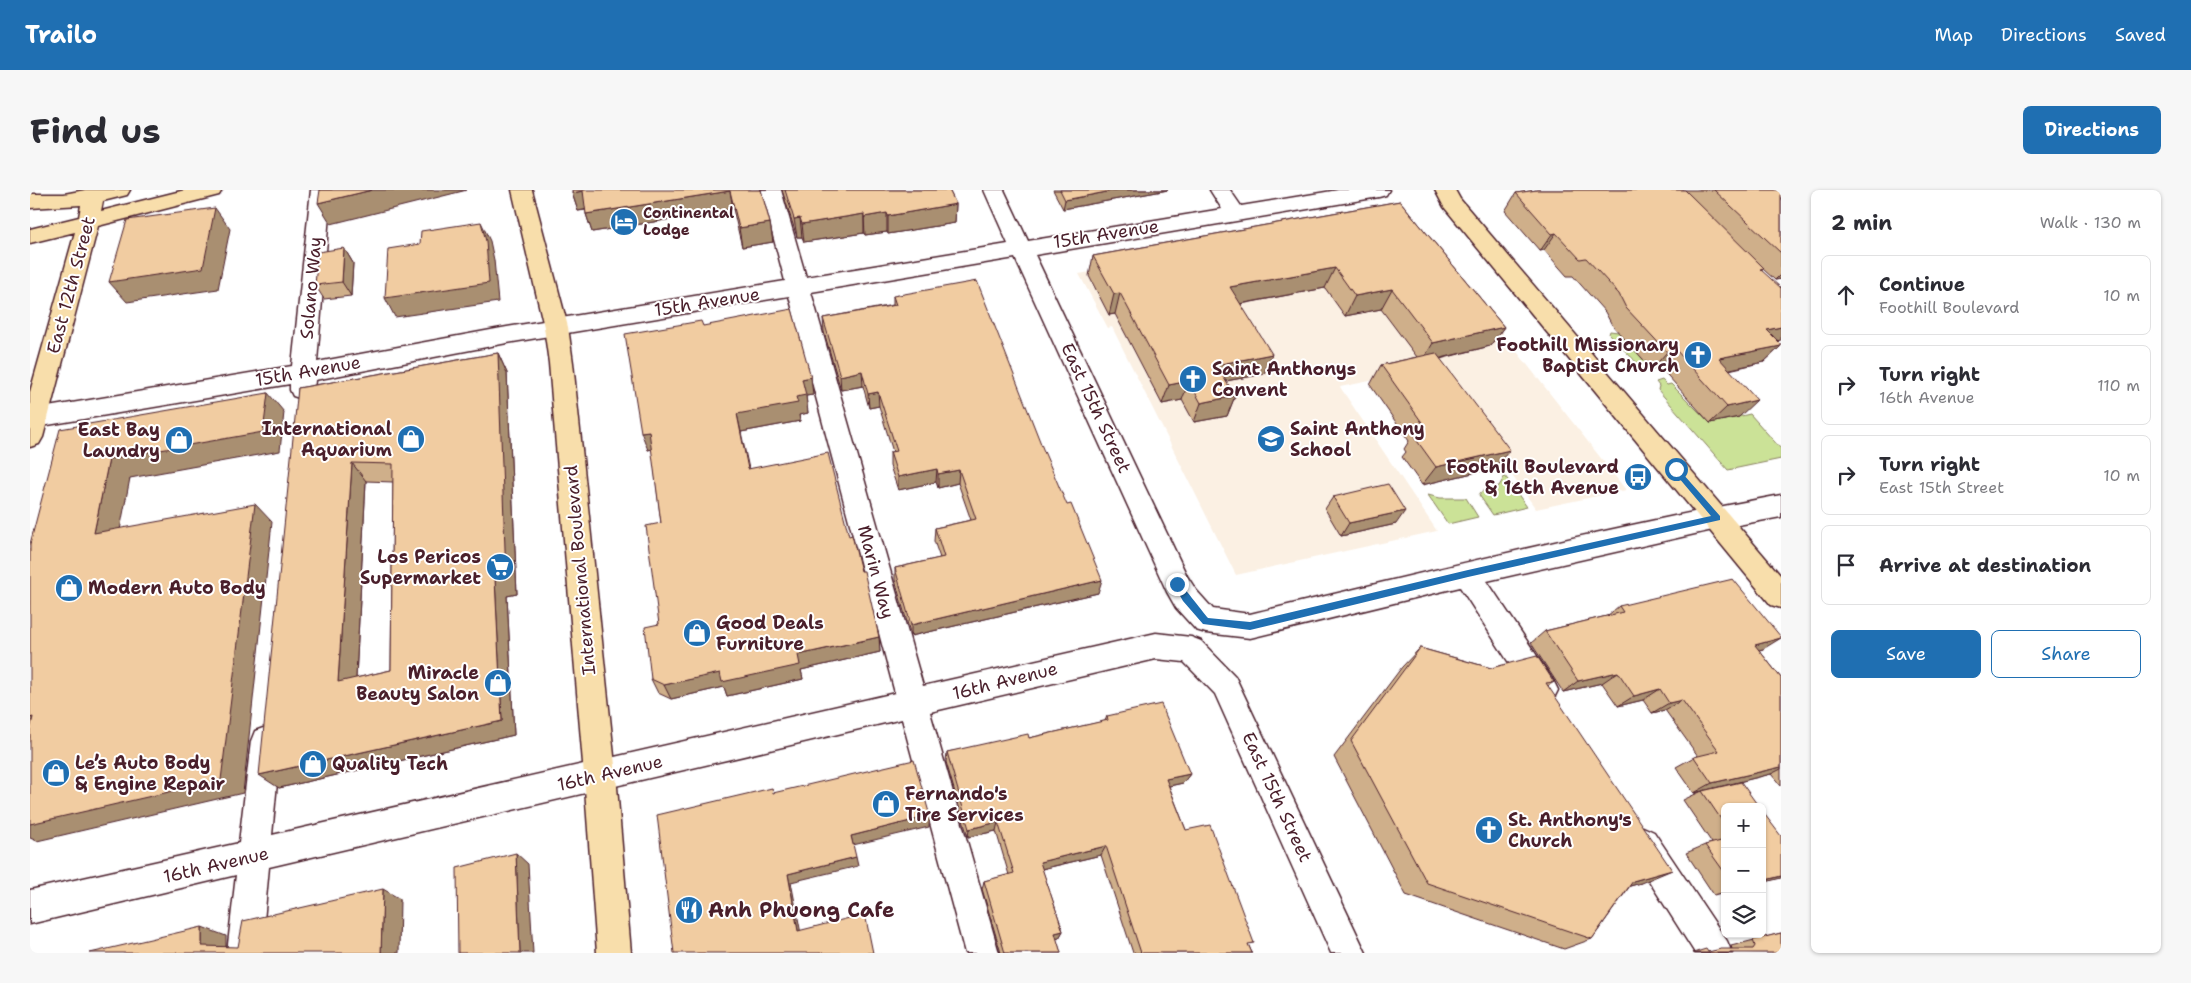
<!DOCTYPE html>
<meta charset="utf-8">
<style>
:root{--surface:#fff;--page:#f7f7f7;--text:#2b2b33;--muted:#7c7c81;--line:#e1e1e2;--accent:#1f6fb2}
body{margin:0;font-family:"Shantell Sans",sans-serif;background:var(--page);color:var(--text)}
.controls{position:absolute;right:15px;bottom:15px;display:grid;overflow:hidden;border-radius:8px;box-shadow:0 1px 4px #0004}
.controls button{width:45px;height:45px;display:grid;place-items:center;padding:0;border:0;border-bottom:1px solid var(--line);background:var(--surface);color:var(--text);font:25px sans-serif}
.stop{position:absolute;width:15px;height:15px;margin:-11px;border:4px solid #1f6fb2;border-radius:50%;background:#fff}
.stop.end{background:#1f6fb2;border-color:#fff;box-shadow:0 1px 5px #0008}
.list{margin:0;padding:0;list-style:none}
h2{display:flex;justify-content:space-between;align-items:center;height:65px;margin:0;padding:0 20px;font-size:21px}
h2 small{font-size:16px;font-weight:400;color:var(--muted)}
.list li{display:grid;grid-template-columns:32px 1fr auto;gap:15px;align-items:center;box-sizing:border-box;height:80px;margin:0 10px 10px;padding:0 10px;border:1px solid var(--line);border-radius:8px}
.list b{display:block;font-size:19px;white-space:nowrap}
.list p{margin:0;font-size:16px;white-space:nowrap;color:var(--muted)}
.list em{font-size:16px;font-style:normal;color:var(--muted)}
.actions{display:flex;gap:10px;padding:15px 20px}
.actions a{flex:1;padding:11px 0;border:1px solid var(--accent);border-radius:8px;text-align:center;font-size:18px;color:var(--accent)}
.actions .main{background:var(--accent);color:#fff}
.icon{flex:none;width:28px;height:28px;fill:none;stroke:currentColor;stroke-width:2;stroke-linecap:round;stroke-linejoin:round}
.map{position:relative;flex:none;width:1751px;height:763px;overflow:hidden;border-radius:8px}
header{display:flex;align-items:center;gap:30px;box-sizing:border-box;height:70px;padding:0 25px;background:var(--accent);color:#fff}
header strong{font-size:24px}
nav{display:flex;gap:28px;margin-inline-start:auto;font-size:18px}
.intro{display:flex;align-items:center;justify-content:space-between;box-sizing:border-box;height:120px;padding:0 30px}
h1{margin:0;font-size:35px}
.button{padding:12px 22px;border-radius:8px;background:var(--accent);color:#fff;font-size:18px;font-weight:700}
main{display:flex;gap:30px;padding:0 30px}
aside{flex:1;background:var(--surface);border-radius:8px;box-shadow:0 1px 4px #0004}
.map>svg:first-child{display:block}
.built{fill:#fbf0e3}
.green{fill:#cbe297;stroke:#8a8061}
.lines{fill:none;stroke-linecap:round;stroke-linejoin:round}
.minor-casing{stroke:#4a1f2b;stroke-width:3}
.major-casing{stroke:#4a1f2b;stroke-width:3}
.minor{fill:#fff;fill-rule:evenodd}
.major{fill:#f8deab;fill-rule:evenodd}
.wall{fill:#cfaf8a;stroke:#4a1f2b;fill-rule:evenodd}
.shaded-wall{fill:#a98f71;stroke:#4a1f2b}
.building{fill:#f1cca1;stroke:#4a1f2b;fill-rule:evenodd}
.route{fill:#1f6fb2}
.labels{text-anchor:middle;stroke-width:4;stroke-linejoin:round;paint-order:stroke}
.far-poi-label{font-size:15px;font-weight:bold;fill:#4a1f2b;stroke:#fff;text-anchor:start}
.street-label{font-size:18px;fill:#4a1f2b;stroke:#fff}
.poi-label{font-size:18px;font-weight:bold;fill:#4a1f2b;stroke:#fff;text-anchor:start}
.near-poi-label{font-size:21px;font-weight:bold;fill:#4a1f2b;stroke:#fff;text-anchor:start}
</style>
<header>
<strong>Trailo</strong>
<nav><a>Map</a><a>Directions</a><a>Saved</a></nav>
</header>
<div class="intro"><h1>Find us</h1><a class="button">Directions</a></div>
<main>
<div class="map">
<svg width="1751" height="763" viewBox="0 0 1751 763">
<rect width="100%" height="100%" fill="#fff"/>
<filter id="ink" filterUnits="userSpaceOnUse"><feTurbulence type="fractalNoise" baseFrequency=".02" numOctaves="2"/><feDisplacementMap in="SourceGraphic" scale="10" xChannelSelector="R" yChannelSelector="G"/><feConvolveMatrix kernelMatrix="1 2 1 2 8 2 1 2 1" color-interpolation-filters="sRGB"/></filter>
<g filter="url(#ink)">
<path class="built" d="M1380 26 1596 300 1506 319 1405 178 1310 197 1407 341 1206 385 1082 137 1078 138 1049 84Z"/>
<path class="green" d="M1580 141 1588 142 1619 176 1612 178C1602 167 1589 156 1579 144Z
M1632 190 1637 195 1641 194 1680 233 1720 224 1751 259V269L1698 280 1628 200 1629 196 1626 192Z
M1475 286 1497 317 1463 325 1449 305 1451 302 1469 296Z
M1398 305 1410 308H1436L1448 327 1418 334Z"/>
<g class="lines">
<defs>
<path id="minor" d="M281 0H301L287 172 477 137 755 91 731 0H751L776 87 978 54 954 0H974L998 51 1192 19 1180 0H1200L1211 16 1308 0H1359L1356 5 1349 7 1005 65 1157 386 1166 400 1183 419 1220 424C1396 382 1573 338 1751 305V327L1687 339 1457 391 1523 490 1528 500 1523 510 1513 513 1503 510 1430 397 1220 448 1176 443 1166 440 1146 418 1137 402 985 68 781 102 893 496 1126 443 1161 447 1171 451 1205 486 1336 763H1301L1185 504 1154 472 1126 469 900 522 969 763H935L872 529 239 677 231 763H197L206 685 0 734V700L209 653 221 551 225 541 236 537 247 541 251 551 242 645 865 503 759 106 477 153 285 190 284 200 281 206 272 209 263 206 260 200V194L6 237 0 236V220L6 219 262 176Z
M1613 637 1624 642 1697 751 1702 763H1665L1602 664 1597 653 1602 642Z"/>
<path id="major" d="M55 0H100L97 5 73 11 71 21 155 0H192L189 5 68 36 13 247 9 254 0 257V202L45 42 0 53V39L49 27 51 15 0 18V4H34Z
M482 0H502L538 137 543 173 586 585 601 763H567L554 585 519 173 514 137Z
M1405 0H1425L1430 9 1751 386V418L1741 415 1414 17Z"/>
</defs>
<use href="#minor" class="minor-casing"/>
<use href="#major" class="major-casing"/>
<use href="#minor" class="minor"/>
<use href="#major" class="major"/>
</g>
<path class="wall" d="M731 0 740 33 743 52 712 57 703 19 562 42 556 24V20L548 21 542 3Z
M752 0H919L926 14 925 33 858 44 857 42 835 45 834 43 774 52 772 47H767Z
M1023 0H1138L1033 19Z
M1507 0H1751V89L1745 90 1733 79 1732 80 1748 151 1751 154V156L1734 172 1699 180 1709 227 1680 233 1630 177 1622 179 1582 135 1575 122 1543 86H1537L1514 60 1510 61 1475 21 1486 3Z
M1370 11 1474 137 1460 156 1410 169 1464 278 1392 295 1372 267 1376 262 1374 259 1379 251 1340 195 1351 175 1387 167 1351 119 1315 126 1295 98 1211 114 1234 184 1196 191 1205 206 1197 226 1164 232 1152 210 1132 214 1085 124 1079 125 1059 86 1063 66Z
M314 58 323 73 321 106 294 109 285 95Z
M863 106 1068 403 881 446 865 390V378L910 368 904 351 905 338 941 330 928 293 908 298 906 292 868 300 860 276V262H863L849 216 839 218 833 196 811 200 794 142 793 128 863 115Z
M673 136 781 187 783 205 776 206 778 223 769 225 770 231 711 242 719 279 819 346 849 447 850 462 771 480 773 489 697 506 694 497 641 509 628 503 621 489 629 434 631 333 622 259 618 260Z
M468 163 477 183 487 404 477 406 484 545 249 598 268 198ZM336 291 363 292 361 480 326 488Z
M1303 307 1366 334 1311 346 1295 319Z
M1589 416 1733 459 1729 460 1751 488V596L1741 584 1664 603 1646 577 1664 567 1668 566 1635 520 1622 523 1613 510 1588 516 1572 493 1533 502 1501 453 1515 441 1577 426Z
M1390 458 1461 478 1524 492 1518 496 1611 693 1600 696 1562 749 1534 759 1376 705 1304 567 1372 477Z
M1077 526 1160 584 1153 593 1139 596 1156 640 1219 756 1222 763H1103L1071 665 1012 679 1033 741 1029 748H1026L1031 763H971L952 699 954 691 979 685 966 641 938 647 916 572 917 562 999 548 1075 531Z
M1672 601 1695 617V702L1684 705 1656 663 1675 655 1682 653 1653 610Z
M1751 743V763L1678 762 1702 759 1701 756Z"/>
<path class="shaded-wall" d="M342 0H437L301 34 288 13Z
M1087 0H1138L1033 19 1035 10Z
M553 1 559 19 548 21 542 3Z
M700 1 703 19 562 42 556 24Z
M926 14 925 33 858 44V26Z
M185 18 200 39 188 99 97 112 79 92Z
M857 23V42L835 45 834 27Z
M834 24V43L774 52 772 34Z
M770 28 772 47H767L764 29Z
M451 32 460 51 464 70 468 112 365 127 355 108Z
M740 33 743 52 712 57 709 38Z
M1526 43 1514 60 1510 61 1522 44Z
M314 58 323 73 321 106 312 92Z
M1305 78 1295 98 1193 117 1200 97Z
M1751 84V89L1745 90Z
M1362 99 1351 119 1315 126 1325 106Z
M1090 103 1085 124 1079 125 1084 104Z
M1474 137 1460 156 1391 173 1403 153Z
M1751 137V150L1720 157 1737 140Z
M1751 156 1734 172 1672 185 1689 168Z
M1646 160 1630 177 1622 179 1637 162Z
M468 163 477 183 487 404 477 406 484 545 249 598 229 585 472 531 465 389Z
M1242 164 1234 184 1179 194 1186 175Z
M832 181 833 196 811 200 810 186Z
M781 187 783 205 776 206 778 223 769 225 770 231 711 242 707 224 772 189Z
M1159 191 1152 210 1132 214 1139 195Z
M848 202 849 216 839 218 838 204Z
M238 203 254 222 250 261 100 288 86 361 64 343 79 269Z
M1205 206 1197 226 1164 232 1171 213Z
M1727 210 1709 227 1680 233 1697 217Z
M619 241 625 258 618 260 611 242Z
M1480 260 1464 278 1392 295 1406 277Z
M322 273 336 291 325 507 308 492Z
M907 279 906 292 868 300V287Z
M929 280 928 293 908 298V284Z
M225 314 242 332 213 603 7 651 0 648V634Z
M1375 321 1366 334 1311 346 1319 333Z
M1072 390 1068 403 881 446V435Z
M849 447 850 462 771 480 773 489 697 506 694 497 641 509 634 495Z
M1751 448 1733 459 1707 466 1725 455Z
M1588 482 1572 493 1533 502 1548 491Z
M1630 499 1613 510 1588 516 1604 506Z
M1652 510 1635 520 1622 523 1639 513Z
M3 527 0 548V528Z
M1751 577V579L1741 584 1664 603 1682 593Z
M1160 584 1153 593 1130 598 1136 589Z
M900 626 899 637 823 655 821 646Z
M968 632 966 641 938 647 939 639Z
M1076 656 1071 665 1007 680 1010 672Z
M486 663 498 674 503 763H490Z
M826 667 828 676 761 692 772 749 768 741 758 684Z
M1642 680 1611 693 1574 703 1603 691Z
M1751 686V688L1732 693V691Z
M353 699 370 709 369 763H351Z
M172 737 196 746V763L172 756Z
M1033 741 1029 748 1021 750 1025 743Z"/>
<path class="building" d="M290 0H342L288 13Z
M542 0H731L740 33 709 38 700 1 556 24 553 1 542 3Z
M755 0H919L926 14 858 26 857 23 834 27V24L772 34 770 28 764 29Z
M1030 0H1087L1035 10Z
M1507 0H1655L1734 78 1730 79 1751 98V137L1737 140 1751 154V156L1689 168 1727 210 1697 217 1646 160 1637 162 1596 118 1589 104 1556 68 1550 69 1526 43 1522 44 1486 3Z
M1684 0H1751V63Z
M1370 11 1474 137 1403 153 1362 99 1325 106 1305 78 1200 97 1242 164 1186 175 1205 206 1171 213 1159 191 1139 195 1090 103 1084 104 1063 66Z
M185 18 173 78 79 92 97 30Z
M451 32 456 51 459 93 355 108 358 59 390 54 391 41Z
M314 58 312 92 285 95 288 62Z
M947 91 1013 259 1037 315 1041 314 1072 390 881 435 865 378 914 367 905 338 946 329 929 280 908 284 907 279 868 287 860 262 867 261 848 202 838 204 832 181 810 186 793 128 866 115 863 106Z
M762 119 781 187 772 189 776 205 766 207 768 213 707 224 718 279 798 263 819 346 822 345 831 381H834L849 447 768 465 770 475 692 492 690 483 634 495 621 489 615 437 629 434 616 336 631 333 619 241 611 242 595 144 671 131 673 136Z
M468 163 476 387 465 389 472 531 229 585 268 198ZM322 273 363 274 361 480 308 492Z
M1406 163 1480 260 1406 277 1385 248 1391 247 1386 240 1396 238 1351 175Z
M238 203 233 242 79 269 64 343 225 314 191 590 0 634V540L3 527 0 528V354L30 239Z
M1358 294 1375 321 1319 333 1303 307Z
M1703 389 1751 447V448L1725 455 1751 488V577L1682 593 1664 567 1689 561 1652 510 1639 513 1630 499 1604 506 1588 482 1548 491 1515 441 1593 422 1589 416Z
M1390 458 1461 478 1507 466 1524 492 1516 493 1642 680 1603 691 1562 749 1397 693 1321 551Z
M1131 514 1160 584 1136 589 1156 640 1180 635 1224 753 1218 754 1222 763H1111L1076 656 1010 672 1033 741 1025 743 1031 763H975L954 691 984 683 968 632 939 639 917 562 998 544 999 548 1078 530 1077 526Z
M884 570 900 626 821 646 826 667 758 684 768 741 835 724 843 763H644L627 625 742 598 743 603Z
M1711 592 1729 617H1695V635L1672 601Z
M1732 621 1751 646V686L1732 691Z
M1695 650V683L1675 655Z
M486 663 490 763H428L427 678Z
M353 699 351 763H60L172 737V756L208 757 213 731Z
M1751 743V763H1663L1676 759 1678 762 1691 759H1723L1725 756 1723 750Z"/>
</g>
<path class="route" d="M1646 276 1690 326V330L1438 387 1220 440 1173 434 1153 411 1143 394 1147 391C1151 393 1172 421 1178 428L1220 432 1438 380 1681 326 1643 281 1642 279Z"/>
<defs>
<symbol id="hotel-disc" viewBox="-11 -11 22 22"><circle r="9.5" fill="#1f6fb2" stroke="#fff"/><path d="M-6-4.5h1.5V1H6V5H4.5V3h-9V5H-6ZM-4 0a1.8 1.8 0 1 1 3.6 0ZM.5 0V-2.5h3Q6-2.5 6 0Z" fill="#fff"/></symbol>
<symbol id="church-disc" viewBox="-11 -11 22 22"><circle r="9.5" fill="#1f6fb2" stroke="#fff"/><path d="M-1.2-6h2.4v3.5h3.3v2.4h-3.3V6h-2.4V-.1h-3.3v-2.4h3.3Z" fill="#fff"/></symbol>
<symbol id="shop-disc" viewBox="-11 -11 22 22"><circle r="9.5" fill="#1f6fb2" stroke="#fff"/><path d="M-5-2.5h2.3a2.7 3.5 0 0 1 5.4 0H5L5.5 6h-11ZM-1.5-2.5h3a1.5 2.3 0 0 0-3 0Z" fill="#fff"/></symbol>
<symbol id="school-disc" viewBox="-11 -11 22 22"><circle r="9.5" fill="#1f6fb2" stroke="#fff"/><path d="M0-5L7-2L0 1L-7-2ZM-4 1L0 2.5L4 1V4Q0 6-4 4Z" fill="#fff"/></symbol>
<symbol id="bus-disc" viewBox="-11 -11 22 22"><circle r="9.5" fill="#1f6fb2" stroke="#fff"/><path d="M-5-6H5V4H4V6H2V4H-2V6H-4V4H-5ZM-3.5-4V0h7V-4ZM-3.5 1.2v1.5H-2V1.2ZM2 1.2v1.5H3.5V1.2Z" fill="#fff"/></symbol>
<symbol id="supermarket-disc" viewBox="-11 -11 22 22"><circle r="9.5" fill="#1f6fb2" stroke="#fff"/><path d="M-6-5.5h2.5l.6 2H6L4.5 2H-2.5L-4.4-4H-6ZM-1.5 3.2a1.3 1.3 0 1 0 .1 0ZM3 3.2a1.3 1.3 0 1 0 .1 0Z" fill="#fff"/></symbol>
<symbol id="restaurant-disc" viewBox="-11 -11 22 22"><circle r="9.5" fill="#1f6fb2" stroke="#fff"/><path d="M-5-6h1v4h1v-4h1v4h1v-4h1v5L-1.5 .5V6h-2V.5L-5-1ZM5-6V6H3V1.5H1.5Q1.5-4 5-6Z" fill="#fff"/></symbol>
</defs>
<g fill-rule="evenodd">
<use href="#hotel-disc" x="578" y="16" width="32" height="32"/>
<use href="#church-disc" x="1652" y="149" width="32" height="32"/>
<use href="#church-disc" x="1147" y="173" width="32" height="32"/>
<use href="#shop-disc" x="365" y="233" width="32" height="32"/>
<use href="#school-disc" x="1225" y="233" width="32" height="32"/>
<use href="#shop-disc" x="133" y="234" width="32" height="32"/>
<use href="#bus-disc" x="1592" y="271" width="32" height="32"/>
<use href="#supermarket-disc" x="454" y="361" width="32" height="32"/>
<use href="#shop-disc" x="23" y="382" width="32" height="32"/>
<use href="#shop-disc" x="651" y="427" width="32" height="32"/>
<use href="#shop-disc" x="452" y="477" width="32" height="32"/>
<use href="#shop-disc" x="267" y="558" width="32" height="32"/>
<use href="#shop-disc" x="10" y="567" width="32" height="32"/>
<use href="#shop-disc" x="840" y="598" width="32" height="32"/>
<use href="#church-disc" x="1443" y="624" width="32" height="32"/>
<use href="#restaurant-disc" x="643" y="704" width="32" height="32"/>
</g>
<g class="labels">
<g class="far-poi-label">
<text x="613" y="28">Continental<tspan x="613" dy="17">Lodge</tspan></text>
</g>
<g class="street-label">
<text transform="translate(1076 44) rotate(-9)" y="6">15th Avenue</text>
<text transform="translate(41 95) rotate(-75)" y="6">East 12th Street</text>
<text transform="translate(281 98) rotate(-85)" y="6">Solano Way</text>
<text transform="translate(677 112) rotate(-9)" y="6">15th Avenue</text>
<text transform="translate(278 181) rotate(-10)" y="6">15th Avenue</text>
<text transform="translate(1066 218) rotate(65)" y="6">East 15th Street</text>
<text transform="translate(550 380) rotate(-95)" y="6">International Boulevard</text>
<text transform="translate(846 382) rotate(75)" y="6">Marin Way</text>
<text transform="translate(975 491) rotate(-14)" y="6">16th Avenue</text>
<text transform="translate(580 583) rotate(-13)" y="6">16th Avenue</text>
<text transform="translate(1247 607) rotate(65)" y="6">East 15th Street</text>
<text transform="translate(186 675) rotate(-13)" y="6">16th Avenue</text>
</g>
<g class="poi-label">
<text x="1649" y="161" text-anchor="end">Foothill Missionary<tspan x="1649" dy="21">Baptist Church</tspan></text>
<text x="1182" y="185">Saint Anthonys<tspan x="1182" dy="21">Convent</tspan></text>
<text x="362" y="245" text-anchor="end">International<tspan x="362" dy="21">Aquarium</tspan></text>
<text x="1260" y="245">Saint Anthony<tspan x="1260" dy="21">School</tspan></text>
<text x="130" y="246" text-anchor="end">East Bay<tspan x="130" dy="21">Laundry</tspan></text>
<text x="1589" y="283" text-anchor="end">Foothill Boulevard<tspan x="1589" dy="21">&amp; 16th Avenue</tspan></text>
<text x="451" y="373" text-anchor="end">Los Pericos<tspan x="451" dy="21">Supermarket</tspan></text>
<text x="58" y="404">Modern Auto Body</text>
<text x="686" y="439">Good Deals<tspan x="686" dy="21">Furniture</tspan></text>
<text x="449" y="489" text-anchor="end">Miracle<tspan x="449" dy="21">Beauty Salon</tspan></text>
<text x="45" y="579">Le’s Auto Body<tspan x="45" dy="21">&amp; Engine Repair</tspan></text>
<text x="302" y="580">Quality Tech</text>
<text x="875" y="610">Fernando's<tspan x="875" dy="21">Tire Services</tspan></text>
<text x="1478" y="636">St. Anthony's<tspan x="1478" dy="21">Church</tspan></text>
</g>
<g class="near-poi-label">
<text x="678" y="727">Anh Phuong Cafe</text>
</g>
</g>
</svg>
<div class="controls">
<button>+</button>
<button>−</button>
<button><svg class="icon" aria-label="layers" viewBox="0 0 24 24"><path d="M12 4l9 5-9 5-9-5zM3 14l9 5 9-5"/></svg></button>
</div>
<div class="stop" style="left:1646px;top:279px"></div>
<div class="stop end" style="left:1147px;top:394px"></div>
</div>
<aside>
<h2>2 min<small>Walk · 130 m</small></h2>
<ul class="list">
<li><svg class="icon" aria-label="ahead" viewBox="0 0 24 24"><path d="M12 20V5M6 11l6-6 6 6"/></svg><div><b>Continue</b><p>Foothill Boulevard</p></div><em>10 m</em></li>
<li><svg class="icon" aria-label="right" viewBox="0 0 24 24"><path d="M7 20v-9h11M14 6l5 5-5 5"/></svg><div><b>Turn right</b><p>16th Avenue</p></div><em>110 m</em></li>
<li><svg class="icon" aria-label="right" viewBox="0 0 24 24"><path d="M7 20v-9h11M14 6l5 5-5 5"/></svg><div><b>Turn right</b><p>East 15th Street</p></div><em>10 m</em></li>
<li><svg class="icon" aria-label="arrive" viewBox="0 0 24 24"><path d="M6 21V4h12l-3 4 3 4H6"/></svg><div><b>Arrive at destination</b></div></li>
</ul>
<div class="actions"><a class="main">Save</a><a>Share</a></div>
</aside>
</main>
